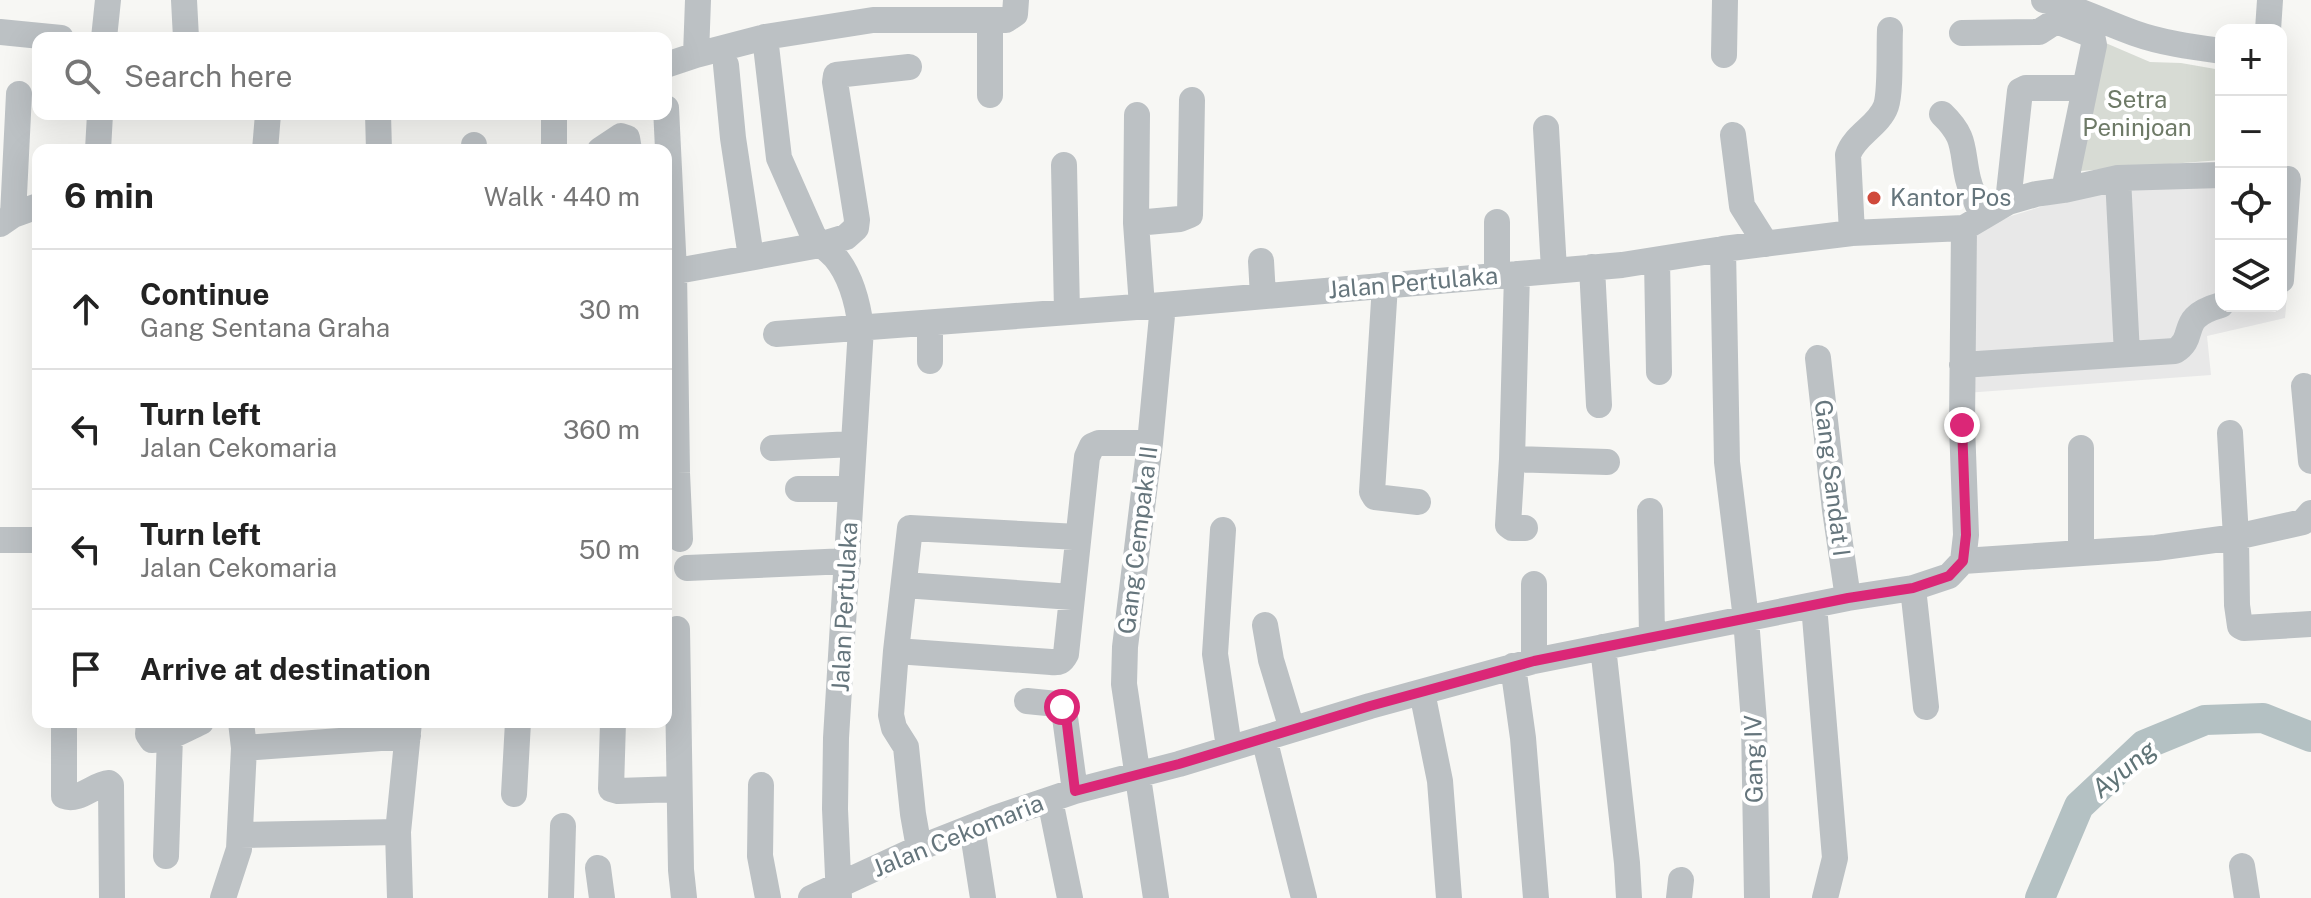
<!DOCTYPE html>
<meta charset="utf-8">
<style>
:root{--surface:#fff;--page:#f2f2f2;--text:#222;--muted:#767676;--line:#e0e0e0}
body{margin:0;font-family:"Public Sans",sans-serif;background:var(--page);color:var(--text)}
.controls{position:absolute;right:24px;top:24px;display:grid;overflow:hidden;border-radius:16px;box-shadow:0 8px 32px #0002}
.controls button{width:72px;height:72px;display:grid;place-items:center;padding:0;border:0;border-bottom:2px solid var(--line);background:var(--surface);color:var(--text);font:40px sans-serif}
.stop{position:absolute;width:24px;height:24px;margin:-18px;border:6px solid #db2777;border-radius:50%;background:#fff}
.stop.end{background:#db2777;border-color:#fff;box-shadow:0 2px 8px #0008}
.list{margin:0;padding:0;list-style:none}
h2{display:flex;justify-content:space-between;align-items:center;height:104px;margin:0;padding:0 32px;font-size:34px}
h2 small{font-size:26px;font-weight:400;color:var(--muted)}
.list li{display:grid;grid-template-columns:52px 1fr auto;gap:24px;align-items:center;box-sizing:border-box;height:120px;padding:0 32px;border-top:2px solid var(--line)}
.list b{display:block;font-size:30px;white-space:nowrap}
.list p{margin:0;font-size:26px;white-space:nowrap;color:var(--muted)}
.list em{font-size:26px;font-style:normal;color:var(--muted)}
.icon{flex:none;width:44px;height:44px;fill:none;stroke:currentColor;stroke-width:2;stroke-linecap:round;stroke-linejoin:round}
.map{position:relative;flex:none;width:2311px;height:898px;overflow:hidden}
.search{position:absolute;background:var(--surface);box-shadow:0 8px 32px #0002;left:32px;top:32px;width:640px;height:88px;display:flex;align-items:center;gap:20px;box-sizing:border-box;padding:0 28px;border-radius:16px;color:var(--muted);font-size:30px}
.panel{position:absolute;background:var(--surface);box-shadow:0 8px 32px #0002;left:32px;top:144px;width:640px;height:584px;border-radius:16px}
.map>svg:first-child{display:block}
.built{fill:#e8e8e8}
.green{fill:#d7dbd4}
.lines{fill:none;stroke-linecap:round;stroke-linejoin:round}
.river{stroke:#b4c1c3;stroke-width:30}
.minor{stroke:#bcc1c4;stroke-width:26}
.route{stroke:#db2777;stroke-width:10}
.poi-dot{fill:#d0493b;stroke:#fff;stroke-width:3}
.labels{text-anchor:middle;stroke-width:8;stroke-linejoin:round;paint-order:stroke}
.park-label{font-size:24px;fill:#6e7a67;stroke:#fff}
.poi-label{font-size:24px;fill:#65757c;stroke:#fff;text-anchor:start}
.street-label{font-size:24px;fill:#65757c;stroke:#fff}
.water-label{font-size:26px;font-style:italic;fill:#607477;stroke:#fff}
</style>
<div class="map">
<svg width="2311" height="898" viewBox="0 0 2311 898">
<rect width="100%" height="100%" fill="#f7f7f4"/>
<path class="built" d="M2221 185V306H2281V228L2293 229 2285 318 2207 336 2211 375 1965 393 1969 236 2011 216 2047 205 2140 187Z"/>
<path class="green" d="M2101 41 2150 62 2181 63 2221 70V160L2068 172Z"/>
<g class="lines">
<path class="river" d="M2040 898 2079 806 2144 745 2205 720 2263 718 2311 737"/>
<path class="minor" d="M184 0 186 38
M2044 0C2075 7 2103 22 2134 33 2162 43 2192 47 2221 51
M990 20V95
M2268 30 2270 0
M0 32 61 38
M1962 33 2039 32 2056 21 2092 35 2094 45 2064 190
M765 37 779 158 813 235C819 244 828 249 835 257 851 276 858 304 861 328L836 738 835 809 839 898
M104 38 108 0
M696 55 698 0
M1724 55 1725 0
M666 65 696 55 765 37 873 20H1006L1015 14 1016 0
M726 65 733 138 751 257
M666 108 674 271 677 473 680 539
M378 114 379 150
M1942 114C1967 138 1961 149 1968 179 1971 192 1977 204 1983 216
M1137 115 1136 223 1142 306
M1546 128 1554 270
M1733 135 1742 206 1766 244
M474 145V150
M98 150 100 114
M265 150 268 114
M554 150V114
M600 150 621 136 627 138 629 150
M1064 165 1067 312
M2118 178 2127 354
M2008 202 2020 91 2026 88H2084
M13 215 19 94
M1497 222V275
M1136 223 1180 219 1190 215 1192 100
M0 224 13 215 38 206
M1852 233 1848 155C1854 135 1879 126 1886 106 1891 91 1889 48 1890 30
M1723 249 1727 462 1746 619 1754 722 1757 898
M1657 260 1659 372
M1261 261 1263 296
M1592 267 1599 405
M666 273 820 245 846 237 856 228 857 220 835 82 836 75 909 67
M2281 280 2288 179
M1385 285 1372 492 1375 497 1418 502
M776 334 1163 305 1622 265 1723 249 1852 233 1964 228
M1818 358 1835 510 1848 598
M930 361V323
M1962 365 2175 351C2199 336 2175 318 2221 305
M2304 386 2311 461
M2230 433 2236 537 2237 605 2240 626 2244 628 2311 624
M773 448 853 444
M2081 448V552
M1512 459 1517 274
M798 489H851
M1650 511 1652 638
M1525 528H1512L1508 525 1512 459 1607 462
M1223 530 1215 654 1229 747
M1078 537 910 528 896 651 1051 662C1059 663 1062 662 1066 654L1087 457 1092 446 1099 443H1150
M0 540H38
M1963 561 2156 548 2236 537 2303 522 2311 513
M687 568 848 561
M904 585 1072 597
M1913 588 1926 707
M1814 605 1835 858 1825 898
M1265 625 1271 660 1292 729
M677 629 681 870 684 898
M1603 647 1627 863 1629 898
M896 651 891 715 894 728 906 747 913 814 919 848
M1534 661V584
M1513 666 1523 738 1536 898
M1422 692 1440 781 1449 898
M1027 701 1057 704 1064 710 1075 791
M64 722V796C79 802 94 784 109 783L111 785 112 898
M149 722 148 734 152 740C170 739 186 729 201 722
M613 722 611 789 618 791 679 789
M1264 738 1304 898
M244 748 408 736
M761 785 760 856 768 898
M514 794 518 722
M1050 800 1070 898
M972 827 983 898
M240 835 398 832
M166 856 170 736
M2242 866 2247 898
M598 868 602 898
M223 898 239 849 244 748 241 722
M400 898 398 832 409 722
M561 898 563 826
M811 898 919 848 995 818 1075 791 1179 764 1370 706 1534 661 1848 598 1913 588 1949 576 1963 561 1966 535 1962 425 1964 228 2008 202 2036 194 2064 190 2118 178 2221 175
M1156 898 1124 684 1125 647 1150 443 1163 305
M1679 898 1681 880"/>
</g>
<g class="lines">
<path class="route" d="M1062 707 1066 716 1075 791 1179 764 1370 706 1534 661 1848 598 1913 588 1949 576 1963 561 1966 535 1962 425"/>
</g>
<circle class="poi-dot" cx="1874" cy="198" r="8"/>
<g class="labels">
<g class="park-label">
<text x="2137" y="108">Setra<tspan x="2137" dy="28">Peninjoan</tspan></text>
</g>
<g class="poi-label">
<text x="1890" y="206">Kantor Pos</text>
</g>
<g class="street-label">
<text transform="translate(1413 283) rotate(-5)" y="8">Jalan Pertulaka</text>
<text transform="translate(1832 478) rotate(83)" y="8">Gang Sandat I</text>
<text transform="translate(1138 540) rotate(-83)" y="8">Gang Cempaka II</text>
<text transform="translate(845 607) rotate(-87)" y="8">Jalan Pertulaka</text>
<text transform="translate(1754 759) rotate(-91)" y="8">Gang IV</text>
<text transform="translate(958 836) rotate(-22)" y="8">Jalan Cekomaria</text>
</g>
<g class="water-label">
<text transform="translate(2124 769) rotate(-39)" y="9">Ayung</text>
</g>
</g>
</svg>
<div class="controls">
<button>+</button>
<button>−</button>
<button><svg class="icon" aria-label="locate" viewBox="0 0 24 24"><circle cx="12" cy="12" r="6"/><path d="M12 2v4M12 18v4M2 12h4M18 12h4"/></svg></button>
<button><svg class="icon" aria-label="layers" viewBox="0 0 24 24"><path d="M12 4l9 5-9 5-9-5zM3 14l9 5 9-5"/></svg></button>
</div>
<div class="stop" style="left:1062px;top:707px"></div>
<div class="stop end" style="left:1962px;top:425px"></div>
<div class="search"><svg class="icon" aria-label="search" viewBox="0 0 24 24"><circle cx="10" cy="10" r="6"/><path d="M15 15l6 6"/></svg>Search here</div>
<section class="panel">
<h2>6 min<small>Walk · 440 m</small></h2>
<ul class="list">
<li><svg class="icon" aria-label="ahead" viewBox="0 0 24 24"><path d="M12 20V5M6 11l6-6 6 6"/></svg><div><b>Continue</b><p>Gang Sentana Graha</p></div><em>30 m</em></li>
<li><svg class="icon" aria-label="left" viewBox="0 0 24 24"><path d="M17 20v-9H6M10 6l-5 5 5 5"/></svg><div><b>Turn left</b><p>Jalan Cekomaria</p></div><em>360 m</em></li>
<li><svg class="icon" aria-label="left" viewBox="0 0 24 24"><path d="M17 20v-9H6M10 6l-5 5 5 5"/></svg><div><b>Turn left</b><p>Jalan Cekomaria</p></div><em>50 m</em></li>
<li><svg class="icon" aria-label="arrive" viewBox="0 0 24 24"><path d="M6 21V4h12l-3 4 3 4H6"/></svg><div><b>Arrive at destination</b></div></li>
</ul>
</section>
</div>
